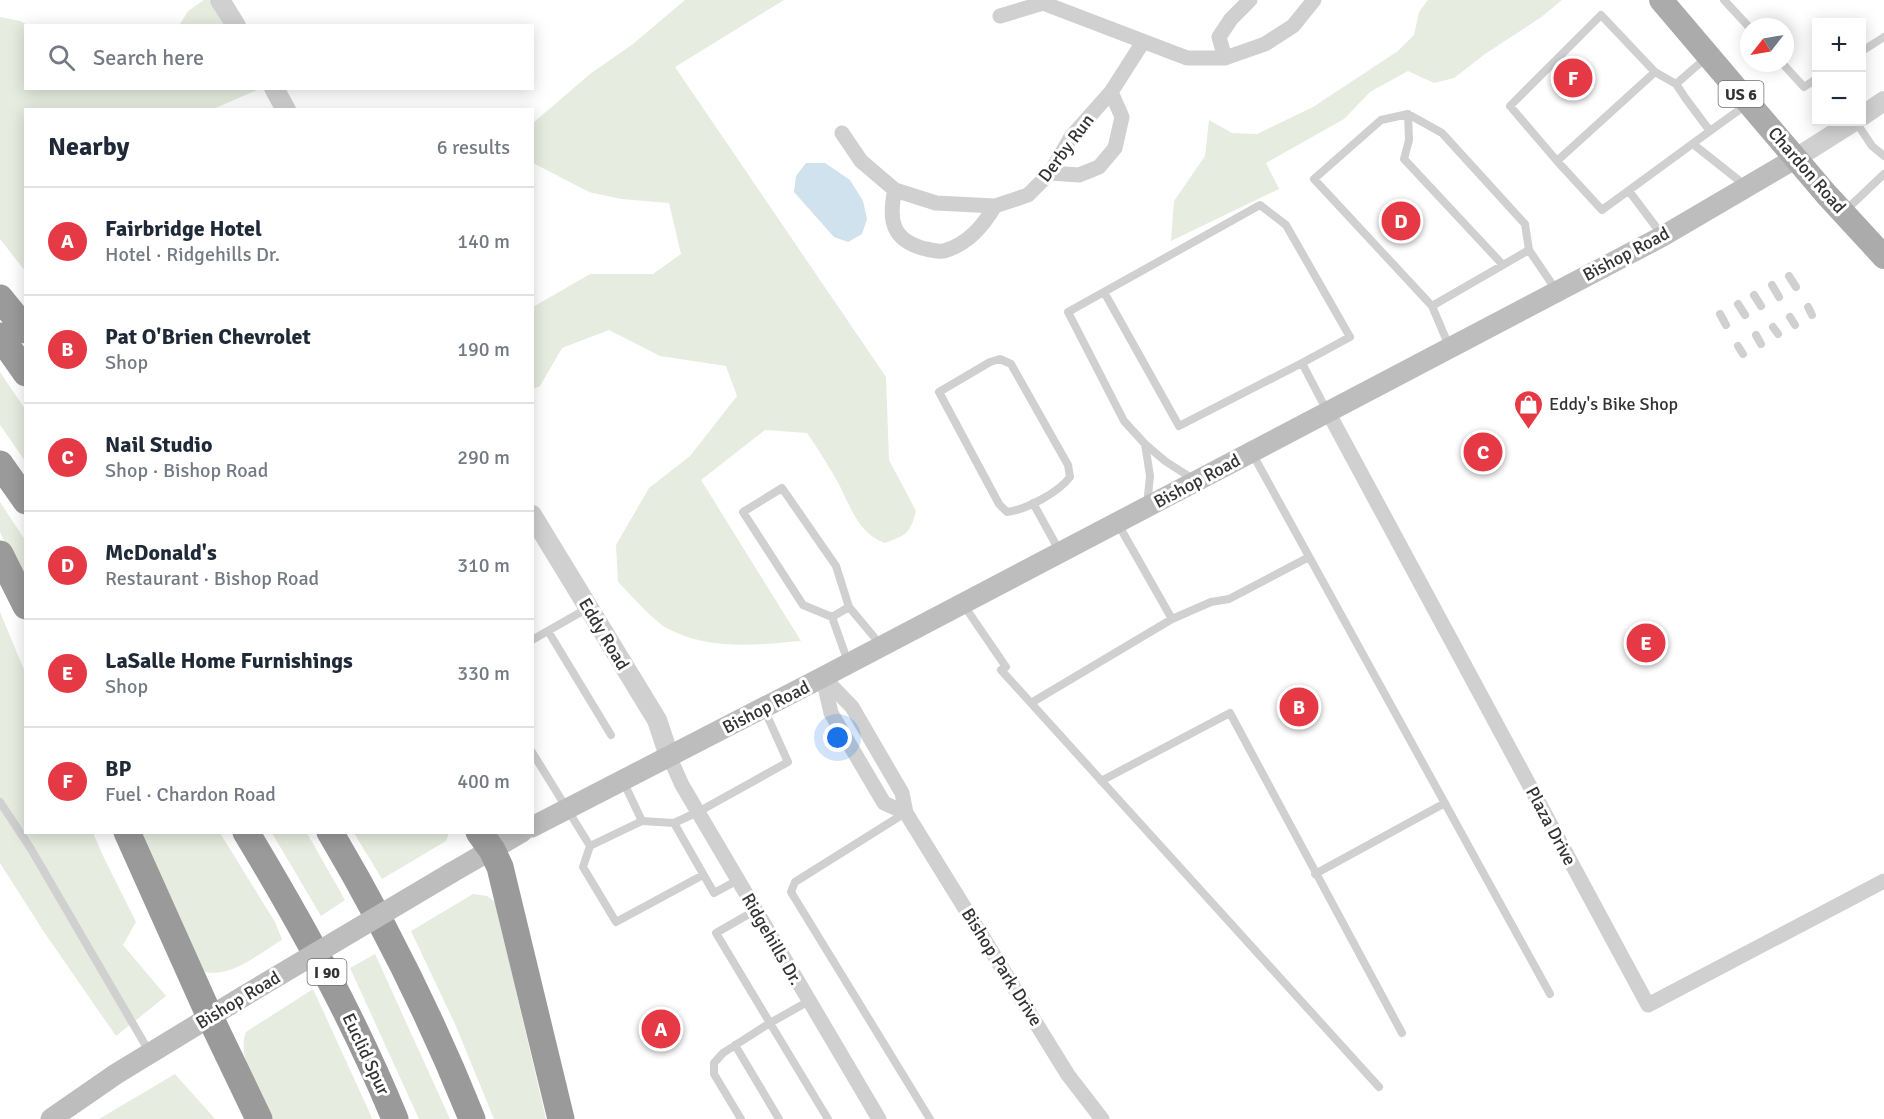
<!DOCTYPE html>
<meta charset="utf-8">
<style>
:root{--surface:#fff;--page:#f6f6f7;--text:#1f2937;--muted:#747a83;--line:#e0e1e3;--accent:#e63946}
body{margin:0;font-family:Signika,sans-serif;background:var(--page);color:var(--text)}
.controls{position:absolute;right:18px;top:18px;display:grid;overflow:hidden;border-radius:0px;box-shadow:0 3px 15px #0003}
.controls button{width:54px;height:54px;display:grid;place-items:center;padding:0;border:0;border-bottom:2px solid var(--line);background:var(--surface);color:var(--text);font:30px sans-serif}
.compass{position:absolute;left:1740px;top:18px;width:54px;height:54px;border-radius:50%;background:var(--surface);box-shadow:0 3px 15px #0003;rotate:239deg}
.you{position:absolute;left:838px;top:738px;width:21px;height:21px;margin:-15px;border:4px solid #fff;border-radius:50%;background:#1a73e8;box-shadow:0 0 0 9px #1a73e833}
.badge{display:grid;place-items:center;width:39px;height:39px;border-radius:50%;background:var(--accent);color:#fff;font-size:20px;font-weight:700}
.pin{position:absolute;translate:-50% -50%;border:3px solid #fff;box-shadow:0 2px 6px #0006}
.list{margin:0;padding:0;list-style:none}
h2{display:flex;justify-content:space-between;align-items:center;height:78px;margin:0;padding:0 24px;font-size:26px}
h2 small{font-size:20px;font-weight:400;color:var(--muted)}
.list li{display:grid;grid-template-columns:39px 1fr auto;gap:18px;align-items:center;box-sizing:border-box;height:108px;padding:0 24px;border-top:2px solid var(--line)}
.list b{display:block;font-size:22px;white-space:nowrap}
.list p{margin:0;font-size:20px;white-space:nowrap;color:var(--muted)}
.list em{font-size:20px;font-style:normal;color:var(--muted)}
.icon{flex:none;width:33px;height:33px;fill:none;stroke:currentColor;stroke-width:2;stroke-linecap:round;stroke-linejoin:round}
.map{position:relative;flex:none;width:1884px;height:1119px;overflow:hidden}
.search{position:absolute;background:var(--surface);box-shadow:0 3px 15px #0003;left:24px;top:24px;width:510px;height:66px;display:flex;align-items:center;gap:15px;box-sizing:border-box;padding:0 21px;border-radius:0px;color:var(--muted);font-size:22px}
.panel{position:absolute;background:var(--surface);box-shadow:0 3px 15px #0003;left:24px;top:108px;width:510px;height:726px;border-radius:0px}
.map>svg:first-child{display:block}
.green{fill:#e6ecdf}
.water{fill:#cfe2ee}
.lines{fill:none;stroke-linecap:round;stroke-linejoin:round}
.service{stroke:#d0d0d0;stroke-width:8}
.minor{stroke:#d0d0d0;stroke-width:15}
.tertiary{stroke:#d0d0d0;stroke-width:20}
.secondary{stroke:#bdbdbd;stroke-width:21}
.primary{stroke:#ababab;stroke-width:24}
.motorway{stroke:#9a9a9a;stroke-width:27}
.secondary-bridge{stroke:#bdbdbd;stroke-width:21}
.labels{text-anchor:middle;stroke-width:6;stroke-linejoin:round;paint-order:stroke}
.shield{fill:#fff;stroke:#707070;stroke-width:1.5}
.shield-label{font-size:16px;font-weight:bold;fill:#333}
.street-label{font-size:18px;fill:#333;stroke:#fff}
.poi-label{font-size:18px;fill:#333;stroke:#fff;text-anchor:start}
</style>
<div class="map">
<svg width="1884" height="1119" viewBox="0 0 1884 1119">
<rect width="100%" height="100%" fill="#fff"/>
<path class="green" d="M204 0H209L223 25 179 26 188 11Z
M685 0H784L675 67 886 377 889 460 916 511C910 534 906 535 885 543 856 533 849 501 835 477 826 462 817 447 807 433L765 430 701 480 801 641C756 645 707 651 665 627 651 618 631 595 618 582L616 545 649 488 690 456 737 396 726 366 660 356 609 330 562 348 540 386 533 389V307L590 274H653L681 254 669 203 621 199 589 192 533 163V123L590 74 633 44Z
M1428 0H1562L1540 18 1485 54 1454 78 1434 83 1408 71 1370 92 1344 119 1266 163 1279 189 1171 241 1174 201 1205 156 1209 120 1232 133 1257 134 1313 107 1398 51 1414 35 1419 12Z
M0 17 20 21 28 25 26 26V88L257 90 213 109 26 110 25 271 0 239Z
M0 372 25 409V461L0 425Z
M0 502 25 540V585L0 532Z
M0 612 25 672 26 832 93 833 105 860 136 922 123 945 166 996 116 1036 44 932 0 863Z
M140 833H220L275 922 282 940C259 953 232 978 205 972L193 951Z
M272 833H307L345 900 321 916Z
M354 833H449L446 841 382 879Z
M473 894 487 896 495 902 546 1119H494L455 1024 411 931Z
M375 954 450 1119H419L350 968Z
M313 989 368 1109 372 1119H272C261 1095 236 1058 246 1032Z
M175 1074 215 1119H99Z"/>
<path class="water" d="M806 163H825L850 180 863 201 867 219 862 234 848 242 834 237 794 192 796 176Z"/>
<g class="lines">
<path class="service" d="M1724 0 1749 27
M1862 51 1884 37
M1782 63 1804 87 1816 79
M1655 72 1557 161 1510 106 1601 15 1655 72 1676 84 1707 57
M1408 114 1409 140 1404 159 1503 265
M1856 122 1872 146 1884 156
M1710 131 1746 105
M1693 144 1746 186
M1557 161 1602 210 1710 131 1686 99 1676 84
M1629 191 1662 235
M1845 211 1884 174
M1789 276 1796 287
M1772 285 1779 297
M1104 292 1179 426 1302 363 1327 411
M1754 295 1761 306
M1738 304 1745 315
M1432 306 1529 250
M1808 307 1812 315
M1720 314 1726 325
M1790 317 1795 325
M1773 327 1778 334
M1756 335 1761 344
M1449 346 1432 306 1314 179 1381 120 1408 114 1442 133 1525 224 1529 250 1556 290
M1738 346 1743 354
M1000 359 1011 364 1068 465 1070 477C1059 492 1026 510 1007 512L999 504 939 392 990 362Z
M1145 444 1150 476 1147 505
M1252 453 1550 994
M1193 479 1165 461 1145 444 1124 421 1068 312 1260 205 1286 225 1350 337 1302 363
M1033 503 1060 552
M1118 524 1172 619
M963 604 1006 667
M832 617 849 607
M548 631 611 735
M532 640 588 608
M848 662 832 617 803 605 743 512 782 488 836 566 849 607 880 644
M1001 670 1379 1087
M1031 703 1172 619 1211 602 1229 599 1309 557
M532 752 590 846 583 867 616 922 703 875
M623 781 642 821
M1101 781 1230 713 1402 1033
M0 802 31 849 150 1053
M905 813 795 882 791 892 930 1119
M590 846 642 821 674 823
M1315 874 1445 803
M738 880 714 893 674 823 698 812 788 762 764 709
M756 910 716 933 770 1023 809 1001
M735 1045 779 1119
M741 1119 714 1074V1063L723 1053 770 1023 828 1119"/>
<path class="minor" d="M1000 16 1043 3 1187 58H1225L1265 44 1293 26 1314 0
M1225 58 1219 37 1231 19 1250 0
M842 133 861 161 895 190 936 203 995 206 1028 195 1050 173 1071 137 1111 92 1143 42
M1050 173 1079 175 1099 167 1115 148 1122 117 1111 92
M895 190C888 220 892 241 926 249 932 250 939 252 944 251 968 244 983 226 995 206
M1328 412 1648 1005 1884 881
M823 677 852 707 902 793 906 813 1068 1075 1102 1119
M823 678 831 713 884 803 906 813
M669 756 682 785 879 1119"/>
<path class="tertiary" d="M220 0 236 26
M274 88 286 110
M1862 116 1884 101
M1796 158 1853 122
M532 515 657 720 669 756"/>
<path class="secondary" d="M532 827 823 677 1663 236 1796 158
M451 873 522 832
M51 1119 116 1074 244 996"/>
<path class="primary" d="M1661 0 1826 194 1884 257"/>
<path class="motorway" d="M0 298 26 330
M0 336 26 373
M0 464 26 501
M0 554 26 606
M127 832 210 1017 259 1119
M246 832C302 925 354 1019 395 1119
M330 832C385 925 432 1019 472 1119
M479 832 492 850 500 867 561 1119"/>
<path class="secondary-bridge" d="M244 996 451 873"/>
</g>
<defs>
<symbol id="shop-pin" viewBox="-11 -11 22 30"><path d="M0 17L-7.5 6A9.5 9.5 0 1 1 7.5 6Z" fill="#e63946" stroke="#fff"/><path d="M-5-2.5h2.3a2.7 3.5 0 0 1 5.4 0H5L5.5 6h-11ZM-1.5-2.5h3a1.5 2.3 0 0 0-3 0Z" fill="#fff"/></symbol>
</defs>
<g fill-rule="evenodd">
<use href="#shop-pin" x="1512" y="388" width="33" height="45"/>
</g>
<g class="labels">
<g class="shield">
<rect x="1718.5" y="81" width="45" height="26" rx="4.5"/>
<rect x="307.5" y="959" width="39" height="26" rx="4.5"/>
</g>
<g class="shield-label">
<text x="1741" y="100">US 6</text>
<text x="327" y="978">I 90</text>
</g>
<g class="street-label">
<text transform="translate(1066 148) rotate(-53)" y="6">Derby Run</text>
<text transform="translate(1807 170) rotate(49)" y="6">Chardon Road</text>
<text transform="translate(1626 254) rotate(-28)" y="6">Bishop Road</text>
<text transform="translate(1197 481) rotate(-28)" y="6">Bishop Road</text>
<text transform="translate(604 634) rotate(59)" y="6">Eddy Road</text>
<text transform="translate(766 707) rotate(-27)" y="6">Bishop Road</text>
<text transform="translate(1551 826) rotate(62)" y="6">Plaza Drive</text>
<text transform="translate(772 939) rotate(60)" y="6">Ridgehills Dr.</text>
<text transform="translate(1002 967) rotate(58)" y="6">Bishop Park Drive</text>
<text transform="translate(238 1000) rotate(-31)" y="6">Bishop Road</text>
<text transform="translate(366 1054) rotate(65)" y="6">Euclid Spur</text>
</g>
<g class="poi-label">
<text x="1549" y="410">Eddy's Bike Shop</text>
</g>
</g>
</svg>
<div class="controls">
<button>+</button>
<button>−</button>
</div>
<svg class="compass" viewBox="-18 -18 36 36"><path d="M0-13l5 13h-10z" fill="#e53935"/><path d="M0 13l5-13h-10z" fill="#747a83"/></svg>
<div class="you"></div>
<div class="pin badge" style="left:661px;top:1029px">A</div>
<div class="pin badge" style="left:1299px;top:707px">B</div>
<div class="pin badge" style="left:1483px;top:452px">C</div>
<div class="pin badge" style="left:1401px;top:221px">D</div>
<div class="pin badge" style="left:1646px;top:643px">E</div>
<div class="pin badge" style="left:1573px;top:78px">F</div>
<div class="search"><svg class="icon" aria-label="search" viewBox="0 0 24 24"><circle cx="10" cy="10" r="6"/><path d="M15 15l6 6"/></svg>Search here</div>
<section class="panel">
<h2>Nearby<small>6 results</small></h2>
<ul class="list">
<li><span class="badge">A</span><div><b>Fairbridge Hotel</b><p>Hotel · Ridgehills Dr.</p></div><em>140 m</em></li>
<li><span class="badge">B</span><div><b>Pat O'Brien Chevrolet</b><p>Shop</p></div><em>190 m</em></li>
<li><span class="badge">C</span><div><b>Nail Studio</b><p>Shop · Bishop Road</p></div><em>290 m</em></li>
<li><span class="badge">D</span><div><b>McDonald's</b><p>Restaurant · Bishop Road</p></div><em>310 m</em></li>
<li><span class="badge">E</span><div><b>LaSalle Home Furnishings</b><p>Shop</p></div><em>330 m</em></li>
<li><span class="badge">F</span><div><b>BP</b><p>Fuel · Chardon Road</p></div><em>400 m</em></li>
</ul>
</section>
</div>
